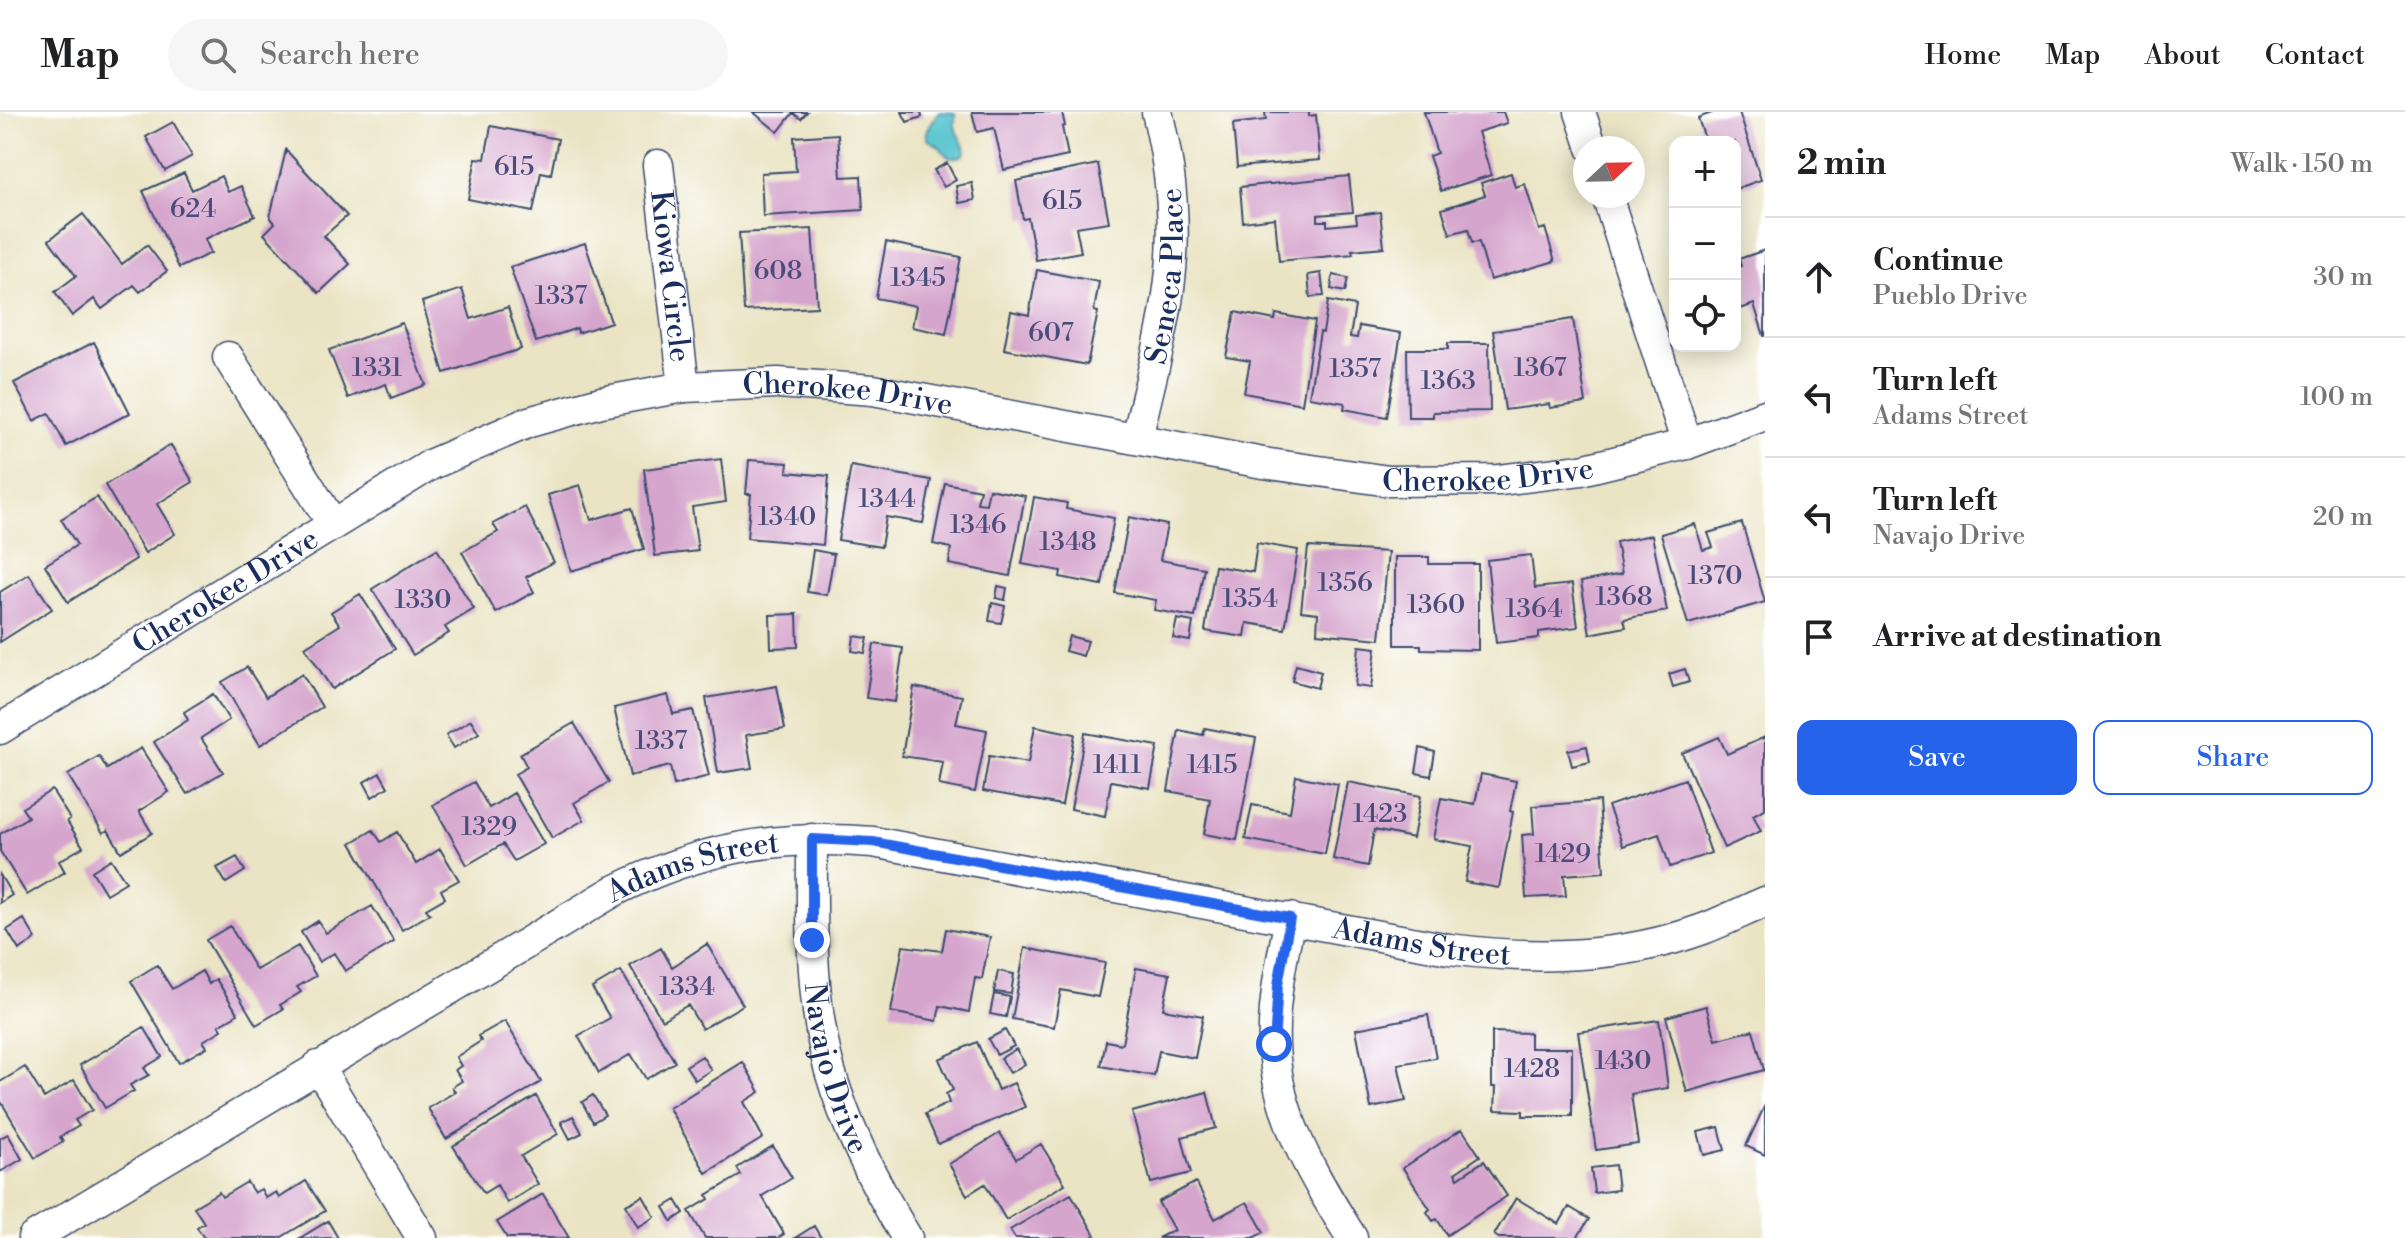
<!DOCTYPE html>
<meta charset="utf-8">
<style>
:root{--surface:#fff;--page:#f6f6f6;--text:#202124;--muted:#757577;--line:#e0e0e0;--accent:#2563eb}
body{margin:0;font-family:"Libre Bodoni",serif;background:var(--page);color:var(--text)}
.controls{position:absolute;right:24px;top:24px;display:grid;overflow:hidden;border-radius:16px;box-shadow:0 4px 20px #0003}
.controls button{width:72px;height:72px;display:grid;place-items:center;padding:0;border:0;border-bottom:2px solid var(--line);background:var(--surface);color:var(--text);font:40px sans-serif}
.compass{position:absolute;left:1573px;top:24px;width:72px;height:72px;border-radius:50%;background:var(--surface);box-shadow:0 4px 20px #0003;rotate:68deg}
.stop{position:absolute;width:24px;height:24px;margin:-18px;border:6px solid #2563eb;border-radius:50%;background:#fff}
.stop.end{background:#2563eb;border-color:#fff;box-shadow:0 2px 8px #0008}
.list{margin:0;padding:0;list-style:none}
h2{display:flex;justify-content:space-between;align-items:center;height:104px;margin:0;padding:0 32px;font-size:34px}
h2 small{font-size:26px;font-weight:400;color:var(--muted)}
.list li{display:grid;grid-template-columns:52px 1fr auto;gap:24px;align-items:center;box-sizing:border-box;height:120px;padding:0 32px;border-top:2px solid var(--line)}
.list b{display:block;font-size:30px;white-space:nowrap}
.list p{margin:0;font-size:26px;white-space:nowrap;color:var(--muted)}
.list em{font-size:26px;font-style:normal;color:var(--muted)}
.actions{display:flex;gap:16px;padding:24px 32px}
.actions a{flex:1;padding:18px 0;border:2px solid var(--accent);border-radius:16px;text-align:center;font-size:28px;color:var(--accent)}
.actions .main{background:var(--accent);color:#fff}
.icon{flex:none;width:44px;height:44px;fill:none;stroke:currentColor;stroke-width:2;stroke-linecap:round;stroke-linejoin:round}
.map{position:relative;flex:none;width:1765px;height:1126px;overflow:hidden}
header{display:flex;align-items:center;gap:48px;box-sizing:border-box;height:112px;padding:0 40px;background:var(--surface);border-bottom:2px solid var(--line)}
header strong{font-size:38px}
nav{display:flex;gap:44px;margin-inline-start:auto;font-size:28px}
.search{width:560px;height:72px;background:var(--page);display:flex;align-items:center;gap:20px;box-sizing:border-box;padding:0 28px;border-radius:44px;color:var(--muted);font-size:30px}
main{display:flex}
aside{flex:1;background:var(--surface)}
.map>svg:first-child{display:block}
.water{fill:#58c5cf;stroke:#3a7a96;stroke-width:2}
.building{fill:#d5a5cd}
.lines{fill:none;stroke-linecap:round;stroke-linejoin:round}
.minor-casing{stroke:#3a4a6d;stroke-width:33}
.minor{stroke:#fff;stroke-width:30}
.route{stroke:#2563eb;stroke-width:10}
.labels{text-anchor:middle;stroke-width:6;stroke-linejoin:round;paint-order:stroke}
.number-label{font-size:26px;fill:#4a4c7a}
.street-label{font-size:30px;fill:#1b2f5e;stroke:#fff}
</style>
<header>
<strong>Map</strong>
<div class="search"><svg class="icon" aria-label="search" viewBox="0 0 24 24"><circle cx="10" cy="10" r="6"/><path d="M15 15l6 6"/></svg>Search here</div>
<nav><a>Home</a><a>Map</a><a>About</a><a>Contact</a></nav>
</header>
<main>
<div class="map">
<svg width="1765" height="1126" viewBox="0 0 1765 1126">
<rect width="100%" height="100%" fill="#fff"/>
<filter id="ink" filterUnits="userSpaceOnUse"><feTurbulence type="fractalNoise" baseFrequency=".0125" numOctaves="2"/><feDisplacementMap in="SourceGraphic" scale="16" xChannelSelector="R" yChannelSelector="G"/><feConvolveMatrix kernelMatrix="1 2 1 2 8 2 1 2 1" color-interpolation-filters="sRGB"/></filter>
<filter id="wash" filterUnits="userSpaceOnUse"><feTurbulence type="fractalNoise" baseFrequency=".006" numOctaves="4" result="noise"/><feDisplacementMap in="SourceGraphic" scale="32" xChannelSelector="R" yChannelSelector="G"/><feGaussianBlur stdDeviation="1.8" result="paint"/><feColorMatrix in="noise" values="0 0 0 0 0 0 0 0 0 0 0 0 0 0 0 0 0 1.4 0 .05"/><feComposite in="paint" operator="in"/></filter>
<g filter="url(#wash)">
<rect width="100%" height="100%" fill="#eae4c4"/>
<path class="water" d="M938 0 955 1C956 5 954 10 955 14 955 23 981 49 948 45L939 34 927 27V19Z"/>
<g id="blocks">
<path class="building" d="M753 0H807L801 7 793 1 778 20Z
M902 0H921L922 5 907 10Z
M972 0H1062L1065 14 1062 15 1068 44 1004 58 994 16 977 20Z
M1265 0H1309V4L1316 3 1320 48 1237 55 1233 12 1266 8Z
M1424 0H1503L1507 11 1478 20 1491 63 1441 79 1429 44 1437 41Z
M1714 0H1739L1761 68 1735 77V30H1706L1698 6Z
M173 10 192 44 165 59 146 25Z
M491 14 558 27 551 62 541 60 533 100 468 87 476 46 485 47Z
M838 22 841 65 861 64 863 98 763 104 761 61 796 59 794 25Z
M286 38 347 104 324 124 350 152 319 181 264 122 275 111 270 105Z
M947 51 956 68 944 75 934 58Z
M1098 52 1109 110 1076 115 1081 140 1036 148 1028 106 1023 107 1016 69Z
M184 61 192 78 221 64 228 80 241 74 255 104 205 127 211 141 179 156 143 79Z
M1511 61 1515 75 1525 72 1539 118 1545 116 1555 149 1490 168 1479 130 1472 131 1468 117 1450 122 1442 97 1485 83 1481 71Z
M1349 64 1353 100 1318 103V109H1327V114L1357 111 1356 103 1380 100 1384 135 1352 138 1353 142 1279 149 1275 106 1243 110 1240 75Z
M972 71 975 88 959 91 956 74Z
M83 102 122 152 147 133 167 159 140 180 134 173 102 197 94 187 72 204 55 180 76 164 49 128Z
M812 117 817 195 744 199 739 121Z
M886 130 961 145 946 222 912 215 916 194 876 186Z
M585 131 611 210 578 221 577 216 536 230 510 155Z
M1765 138V224H1764L1754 192 1735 199V156L1741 154 1739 147Z
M1037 158 1099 170 1094 199 1098 200 1087 253 1004 237 1011 199 1029 203Z
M1321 161 1324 184 1310 185 1308 163Z
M1333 163 1348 166 1345 180 1331 177Z
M462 177 471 207 508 195 521 237 444 261 422 190Z
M1328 189 1355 194 1350 225 1357 226 1359 214 1401 221 1387 305 1344 297 1345 291 1309 285 1320 220 1323 221Z
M1235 200 1275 208 1276 202 1315 209 1302 292 1244 281 1250 249 1226 245Z
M1573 207 1586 291 1550 296 1549 292 1505 298 1493 219Z
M402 211 426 273 391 286 386 272 348 286 329 238Z
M94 230 130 301 66 334 49 301 34 309 14 271Z
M1448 231H1489L1490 299 1433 300V305H1408L1407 237H1448Z
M171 333 193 370 157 392 175 422 145 441 105 373Z
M721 347 726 390 692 395 698 439 655 444 644 357Z
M749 348 788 351 787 360 829 364 823 433 747 426 751 382H746Z
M851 354 931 368 923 411 886 405 881 435 838 428Z
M945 371 980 378 977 391 986 392 989 377 1025 384 1010 464 949 452 951 436 933 432Z
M580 373 591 408 632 396 644 437 571 459 548 383Z
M97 385 136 447 68 490 45 453 77 433 61 407Z
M1034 385 1067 391 1066 397 1114 406 1102 473 1060 465 1061 459 1022 452Z
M525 395 554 450 526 465 534 480 496 501 462 440 498 420 493 412Z
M1129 405 1167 413 1160 448 1204 456 1195 505 1154 498 1156 488 1115 481Z
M1742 411 1765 490 1688 512 1661 422 1695 412 1703 438 1713 435 1708 421Z
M1652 423 1667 499 1624 507 1626 515 1590 522 1581 470 1622 462 1616 430Z
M1257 431 1298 438 1285 517 1247 511 1245 525 1205 519 1215 454 1253 460Z
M1308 435 1388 440 1380 527 1317 521 1318 501 1301 499Z
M437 437 474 497 445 515 449 521 413 543 372 477Z
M813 438 834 442 827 483 807 480Z
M1531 443 1535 476 1572 472 1578 515 1539 520V526L1496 531 1487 448Z
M1395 445H1429V452H1478V538L1421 537V533H1395Z
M29 462 52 497 0 530V480Z
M998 474 1007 476 1005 488 996 486Z
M360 482 395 537 332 577 305 535 340 513 331 500Z
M992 491 1005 494 1001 511 989 509Z
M797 502 798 535 771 536 770 503Z
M1177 507 1193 510 1190 529 1173 526Z
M854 524 868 526 865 541 852 539Z
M1069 524 1088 529 1083 544 1065 539Z
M874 532 903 536 895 590 866 586Z
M1359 534 1376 536 1371 576 1355 574Z
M1296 553 1321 560 1317 576 1292 569Z
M247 555 266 585 302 562 322 595 260 633 222 570Z
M1685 557 1689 570 1673 575 1669 562Z
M777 574 785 617 746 623 752 656 718 661 706 586Z
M914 575 962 584 956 612 987 618 975 680 939 673 943 650 902 644Z
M213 582 229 608 201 626 223 660 187 682 154 630 188 608 184 600Z
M668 583 673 602 693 598 709 664 674 673 670 654 630 664 614 596Z
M471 608 479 621 454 636 446 623Z
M574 611 609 670 574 691 584 708 552 726 515 662 527 655 520 642Z
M1035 614 1075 622 1062 693 983 679 989 644 1028 651Z
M1205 616 1256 626 1237 728 1204 722 1210 687 1168 679 1179 618 1203 623Z
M1085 621 1158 634 1150 676 1111 669 1105 704 1071 697Z
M1719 625 1727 642 1765 625V697L1753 703 1761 719 1724 736 1682 641Z
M1587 634 1590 650 1572 654 1568 638Z
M141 636 169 680 139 699 152 721 121 740 108 718 103 721 68 663 99 644 107 657Z
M1420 636 1435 640 1431 664 1416 661Z
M380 661 388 675 372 685 364 670Z
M1481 662 1516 669 1510 699 1513 700 1499 776 1465 770 1472 734 1433 727 1441 686 1475 692Z
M1296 664 1338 672 1325 742 1245 727 1252 693 1290 700Z
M1685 667 1711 741 1670 755 1659 722 1623 734 1608 694Z
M474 670 489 696 514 681 544 732 514 749 503 732 467 753 433 693Z
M1348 670 1421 684 1413 726 1374 718 1368 754 1333 747Z
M52 678 70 707 67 709 83 735 59 749 65 760 27 783 0 739V722L28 705 22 696Z
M1599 689 1604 760 1564 763 1566 784 1526 786 1522 723 1534 722 1532 694Z
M373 718 381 730 397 720 416 752 440 737 459 768 441 778 445 786 426 797 430 802 402 818 351 731Z
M237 745 245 759 226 771 217 756Z
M111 747 126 770 106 782 92 759Z
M0 763 12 783 0 791Z
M372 794 394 830 345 859 334 841 319 850 301 820 318 809 326 821Z
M24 807 36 827 19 838 7 818Z
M230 814 256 858 298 834 316 864 297 875 301 880 280 893 283 897 256 913 206 828Z
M946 817 990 825 982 867 975 866 969 900 940 894 937 909 891 900 903 834 942 839Z
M707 832 743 893 702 917 688 893 662 908 630 854 661 836 672 855Z
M1025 836 1105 851 1098 885 1061 878 1054 915 1012 907Z
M157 853 172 877 202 859 209 872 216 867 238 902 219 913 222 918 203 929 207 935 179 951 131 869Z
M1136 856 1170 862 1163 897 1203 904 1195 946 1159 939 1154 964 1101 954 1106 929 1122 932Z
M621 859 675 950 646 967 631 942 599 961 578 924 610 906 592 876Z
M998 859 1014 862 1011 882 994 880Z
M994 882 1010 885 1006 905 990 902Z
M1706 894 1716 928 1753 918 1764 958 1687 980 1666 905Z
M1428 903 1436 946 1398 952 1406 989 1371 996 1356 917Z
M1659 908 1668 976 1631 982 1638 1032 1596 1038 1578 920Z
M505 909 541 970 446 1027 428 996 455 980 452 975 462 969 455 958 461 954 456 945 481 929 478 924Z
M144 915 162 945 144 956 149 963 130 973 134 979 105 996 80 953Z
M1005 918 1014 934 997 943 988 927Z
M1492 920 1530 921V936H1572V1004H1523V999L1495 998 1496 975H1492Z
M977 930 998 978 1014 971 1025 995 938 1032 925 1002 949 991 946 982 953 978 939 947Z
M1016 937 1025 952 1010 961 1001 946Z
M702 944 711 958 695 968 686 954Z
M743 950 760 980 744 990 763 1026 706 1061 669 996Z
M25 955 44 986 74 968 92 998 75 1008 79 1014 60 1025 63 1030 35 1046 0 988V970Z
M1207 980 1216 1016 1182 1025 1191 1061 1151 1071 1132 1000Z
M593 983 605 1003 593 1010 582 990Z
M536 984 558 1022 521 1044 538 1072 507 1091 497 1073 484 1081 453 1034Z
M1765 993V1043L1746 1034Z
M573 1004 582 1021 570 1027 561 1010Z
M1719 1015 1725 1038 1704 1043 1698 1020Z
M1462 1017 1480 1044 1455 1061 1458 1066 1484 1049 1507 1084 1447 1123 1437 1107 1433 1109 1427 1100 1430 1097 1403 1056Z
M1000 1021 1016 1047 1041 1032 1065 1072 1006 1108 985 1072 967 1083 949 1052Z
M8 1022 22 1047 0 1060V1026Z
M773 1034 792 1066 762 1084 784 1122 778 1126H705L689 1099 709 1087 707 1083 741 1063 737 1056Z
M1615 1053 1618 1078 1594 1081 1591 1056Z
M306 1069 325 1099 280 1126H204L197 1115 204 1111 194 1095 219 1080 222 1085 247 1070 254 1081 261 1077 266 1086 276 1080 279 1086Z
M1196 1070 1215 1107 1247 1090 1264 1120 1253 1126H1158L1174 1118 1158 1090Z
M543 1082 569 1126H507L497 1110Z
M1071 1082 1095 1123 1090 1126H1015L1010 1118Z
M643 1084 655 1105 638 1115 626 1093Z
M1516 1086 1559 1112 1569 1095 1589 1107 1577 1126H1499L1494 1123Z
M676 1088 684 1101 672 1109 664 1095Z
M328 1109 338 1126H300Z
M814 1114 821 1126H795Z"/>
</g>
</g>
<g filter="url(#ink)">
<use href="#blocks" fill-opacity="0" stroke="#3a4a6d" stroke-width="2"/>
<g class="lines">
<defs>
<g id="minor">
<path d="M1580 0 1592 36"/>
<path id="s1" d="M658 53 684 275"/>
<path d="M1607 84 1687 332"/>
<path d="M228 245 332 411"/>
<path id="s2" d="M1137 327C1149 272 1166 215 1171 158 1176 105 1170 52 1157 0"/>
<path id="s3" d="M0 617 432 352 529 310 601 290 684 275 778 271 873 278 1263 351 1389 369 1499 368 1581 358 1687 332 1765 303"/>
<path id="s4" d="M812 727C812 804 809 884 830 959 847 1018 875 1073 907 1126"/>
<path d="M1290 806C1282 848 1272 891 1274 934 1277 1006 1315 1067 1352 1126"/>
<path d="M318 954 422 1126"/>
<path id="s5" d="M33 1126 614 779C700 736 777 722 873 730L1449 837C1535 848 1621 847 1703 817 1724 809 1744 799 1765 790"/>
</g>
</defs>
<use href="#minor" class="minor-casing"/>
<use href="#minor" class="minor"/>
</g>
</g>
<g class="lines" filter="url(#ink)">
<path class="route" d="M812 828V727L873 730 1290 806 1278 873 1274 932"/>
</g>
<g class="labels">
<g class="number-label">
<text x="514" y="63">615</text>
<text x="1062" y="97">615</text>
<text x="193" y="105">624</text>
<text x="778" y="167">608</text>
<text x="918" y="174">1345</text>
<text x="561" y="192">1337</text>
<text x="1051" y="229">607</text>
<text x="377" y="264">1331</text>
<text x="1540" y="264">1367</text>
<text x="1355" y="265">1357</text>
<text x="1448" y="277">1363</text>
<text x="887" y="395">1344</text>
<text x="787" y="413">1340</text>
<text x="978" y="421">1346</text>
<text x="1068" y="438">1348</text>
<text x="1715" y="472">1370</text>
<text x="1345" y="479">1356</text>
<text x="1624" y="493">1368</text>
<text x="1250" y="495">1354</text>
<text x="423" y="496">1330</text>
<text x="1436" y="501">1360</text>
<text x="1534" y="505">1364</text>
<text x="661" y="637">1337</text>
<text x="1117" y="661">1411</text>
<text x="1212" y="661">1415</text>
<text x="1380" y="710">1423</text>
<text x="489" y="723">1329</text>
<text x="1563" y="750">1429</text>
<text x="687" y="883">1334</text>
<text x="1623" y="957">1430</text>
<text x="1532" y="965">1428</text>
</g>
<g class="street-label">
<text dy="10" stroke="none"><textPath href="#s1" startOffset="112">Kiowa Circle</textPath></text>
<text dy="10" stroke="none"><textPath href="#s2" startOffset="166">Seneca Place</textPath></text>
<text dy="10" stroke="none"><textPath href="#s3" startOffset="936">Cherokee Drive</textPath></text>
<text dy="10" stroke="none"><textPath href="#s3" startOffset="1584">Cherokee Drive</textPath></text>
<text dy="10" stroke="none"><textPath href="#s3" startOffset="264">Cherokee Drive</textPath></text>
<text dy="10" stroke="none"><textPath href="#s5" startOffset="760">Adams Street</textPath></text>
<text dy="10" stroke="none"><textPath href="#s5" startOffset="1502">Adams Street</textPath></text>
<text dy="10" stroke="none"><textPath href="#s4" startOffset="232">Navajo Drive</textPath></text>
</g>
</g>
</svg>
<div class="controls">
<button>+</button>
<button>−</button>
<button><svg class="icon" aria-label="locate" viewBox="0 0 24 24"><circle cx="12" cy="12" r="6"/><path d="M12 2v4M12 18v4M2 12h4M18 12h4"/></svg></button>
</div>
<svg class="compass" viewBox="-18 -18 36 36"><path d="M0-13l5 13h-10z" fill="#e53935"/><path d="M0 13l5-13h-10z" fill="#757577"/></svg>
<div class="stop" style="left:1274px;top:932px"></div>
<div class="stop end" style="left:812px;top:828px"></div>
</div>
<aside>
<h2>2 min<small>Walk · 150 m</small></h2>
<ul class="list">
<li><svg class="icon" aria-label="ahead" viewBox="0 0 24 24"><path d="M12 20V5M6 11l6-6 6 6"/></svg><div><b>Continue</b><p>Pueblo Drive</p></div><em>30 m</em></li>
<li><svg class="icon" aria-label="left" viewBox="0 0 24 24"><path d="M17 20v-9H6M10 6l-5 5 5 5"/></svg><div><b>Turn left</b><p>Adams Street</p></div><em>100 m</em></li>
<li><svg class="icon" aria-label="left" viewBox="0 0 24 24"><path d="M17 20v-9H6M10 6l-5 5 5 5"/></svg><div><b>Turn left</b><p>Navajo Drive</p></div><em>20 m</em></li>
<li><svg class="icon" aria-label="arrive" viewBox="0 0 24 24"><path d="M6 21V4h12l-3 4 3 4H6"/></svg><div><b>Arrive at destination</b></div></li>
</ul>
<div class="actions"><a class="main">Save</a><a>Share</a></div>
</aside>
</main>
